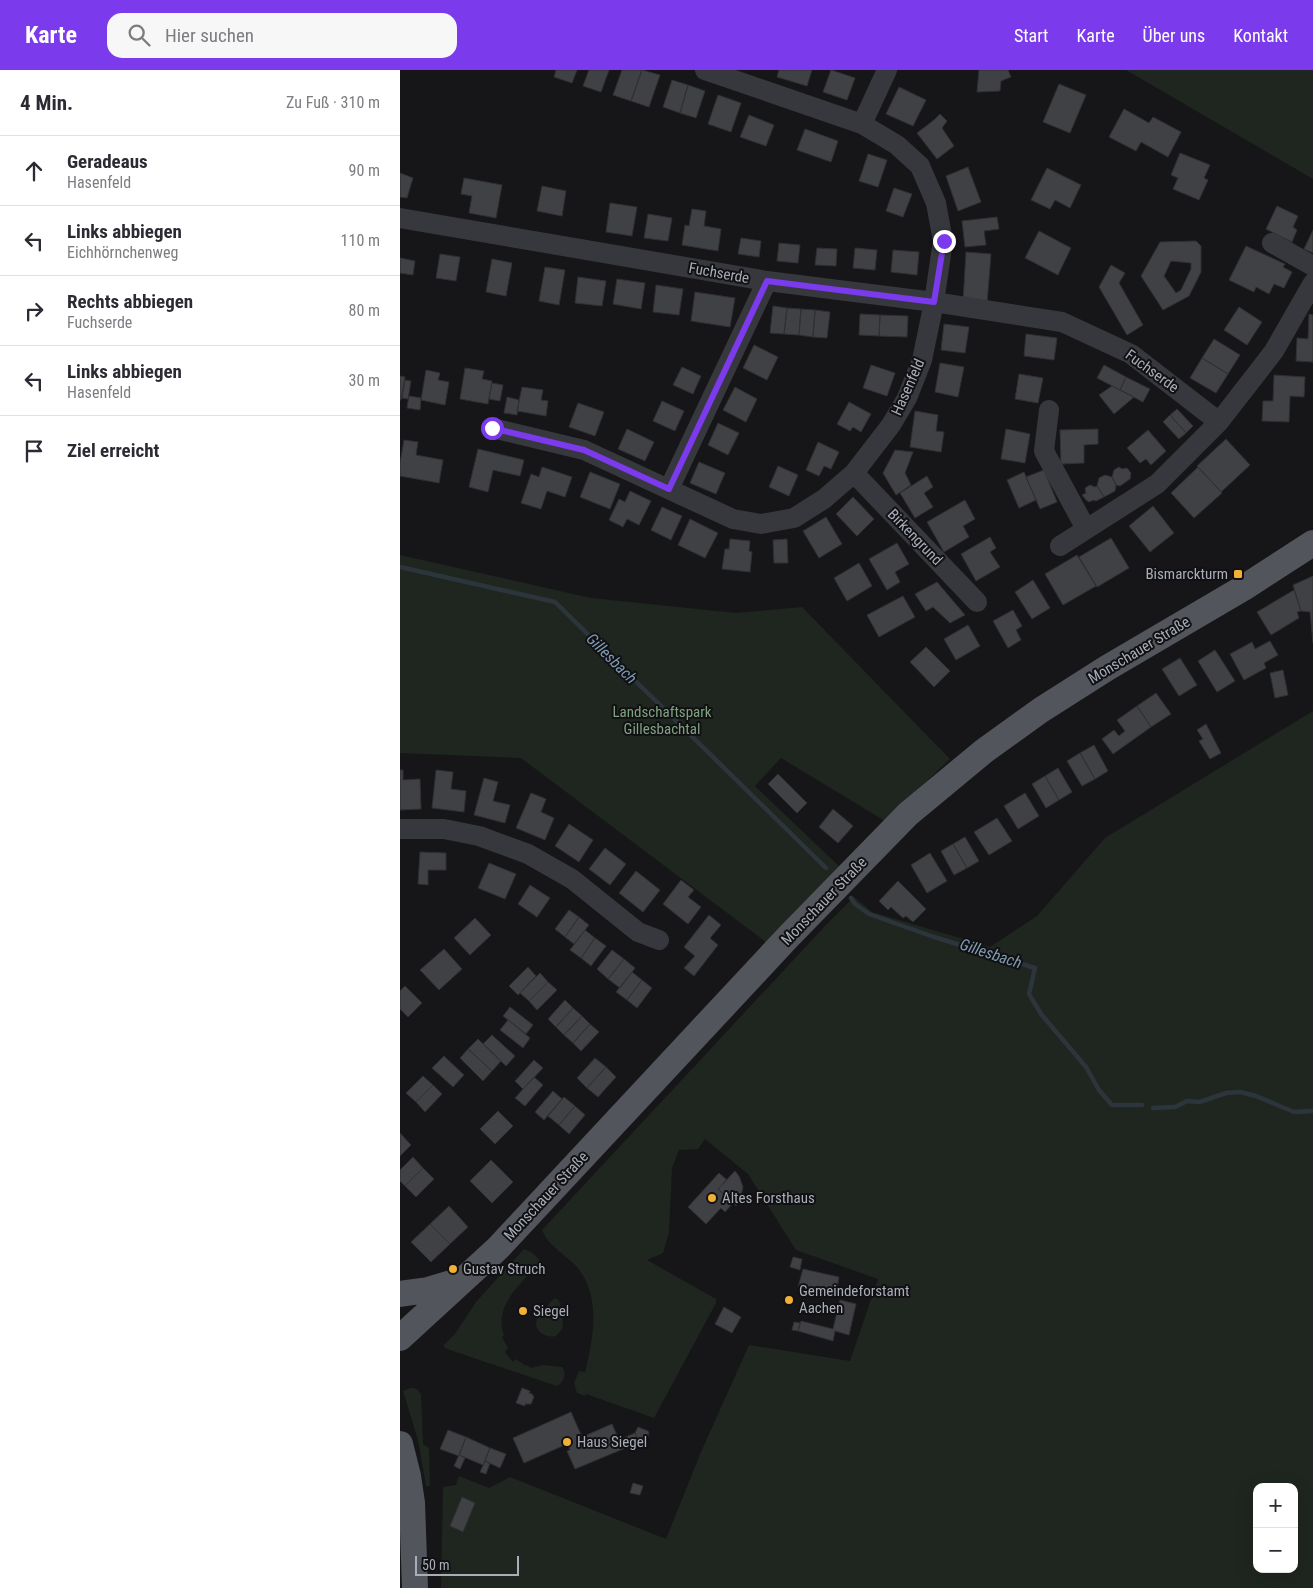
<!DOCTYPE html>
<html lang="de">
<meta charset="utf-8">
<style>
:root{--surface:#fff;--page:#f7f7f7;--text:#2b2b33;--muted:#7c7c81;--line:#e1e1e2;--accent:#7c3aed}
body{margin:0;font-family:"Roboto Condensed",sans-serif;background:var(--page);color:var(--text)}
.controls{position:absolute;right:15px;bottom:15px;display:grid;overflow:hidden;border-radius:10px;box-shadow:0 5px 20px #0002}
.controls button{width:45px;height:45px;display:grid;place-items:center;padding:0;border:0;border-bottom:1px solid var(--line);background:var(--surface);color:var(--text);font:25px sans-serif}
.scale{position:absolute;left:15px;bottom:12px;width:104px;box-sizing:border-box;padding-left:5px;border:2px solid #a8adb8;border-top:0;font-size:14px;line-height:18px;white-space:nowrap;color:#a8adb8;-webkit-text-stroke:4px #111113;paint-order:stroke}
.stop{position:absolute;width:15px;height:15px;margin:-11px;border:4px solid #7c3aed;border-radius:50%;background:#fff}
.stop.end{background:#7c3aed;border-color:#fff;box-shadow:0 1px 5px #0008}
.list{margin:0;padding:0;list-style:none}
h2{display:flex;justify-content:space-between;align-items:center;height:65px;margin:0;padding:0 20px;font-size:21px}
h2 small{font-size:16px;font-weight:400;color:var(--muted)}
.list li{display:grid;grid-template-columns:32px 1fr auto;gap:15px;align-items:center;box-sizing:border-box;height:70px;padding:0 20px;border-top:1px solid var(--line)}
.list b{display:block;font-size:19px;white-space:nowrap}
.list p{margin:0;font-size:16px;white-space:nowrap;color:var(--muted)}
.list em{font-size:16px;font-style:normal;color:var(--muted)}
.icon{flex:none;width:28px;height:28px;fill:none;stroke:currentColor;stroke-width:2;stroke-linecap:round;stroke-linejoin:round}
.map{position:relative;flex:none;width:913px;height:1518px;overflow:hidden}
header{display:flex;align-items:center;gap:30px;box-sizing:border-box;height:70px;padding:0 25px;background:var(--accent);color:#fff}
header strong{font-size:24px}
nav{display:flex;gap:28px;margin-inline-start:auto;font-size:18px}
.search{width:350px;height:45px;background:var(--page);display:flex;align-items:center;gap:12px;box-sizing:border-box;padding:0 18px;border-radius:15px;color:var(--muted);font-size:19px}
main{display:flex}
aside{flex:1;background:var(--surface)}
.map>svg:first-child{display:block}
.green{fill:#1e261f;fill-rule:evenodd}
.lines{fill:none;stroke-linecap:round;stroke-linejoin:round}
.stream{stroke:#2c353c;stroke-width:4.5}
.building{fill:#404145;stroke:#303034;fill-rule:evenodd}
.minor{stroke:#37383d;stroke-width:20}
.major{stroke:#53555c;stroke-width:26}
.route{stroke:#7c3aed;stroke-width:6}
.poi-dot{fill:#f2b134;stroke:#111113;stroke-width:2}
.labels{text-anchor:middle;stroke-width:4;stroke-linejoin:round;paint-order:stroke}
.street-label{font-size:15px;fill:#a8adb8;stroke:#111113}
.poi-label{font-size:15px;fill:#a8adb8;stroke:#111113;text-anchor:start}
.park-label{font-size:15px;fill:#7fa381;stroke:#111113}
.water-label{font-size:16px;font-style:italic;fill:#7f9bb3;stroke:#111113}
</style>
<header>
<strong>Karte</strong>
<div class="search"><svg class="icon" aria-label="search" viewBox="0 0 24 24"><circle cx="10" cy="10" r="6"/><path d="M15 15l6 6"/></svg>Hier suchen</div>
<nav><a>Start</a><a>Karte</a><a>Über uns</a><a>Kontakt</a></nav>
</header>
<main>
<aside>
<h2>4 Min.<small>Zu Fuß · 310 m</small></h2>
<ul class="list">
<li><svg class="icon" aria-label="ahead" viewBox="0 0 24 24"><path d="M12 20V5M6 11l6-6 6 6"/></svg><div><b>Geradeaus</b><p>Hasenfeld</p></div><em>90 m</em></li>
<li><svg class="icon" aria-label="left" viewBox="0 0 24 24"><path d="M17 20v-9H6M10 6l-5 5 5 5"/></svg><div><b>Links abbiegen</b><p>Eichhörnchenweg</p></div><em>110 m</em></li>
<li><svg class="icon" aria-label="right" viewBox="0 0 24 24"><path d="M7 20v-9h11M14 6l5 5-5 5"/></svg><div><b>Rechts abbiegen</b><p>Fuchserde</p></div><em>80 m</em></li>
<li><svg class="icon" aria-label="left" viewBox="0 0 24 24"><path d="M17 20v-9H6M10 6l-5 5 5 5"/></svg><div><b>Links abbiegen</b><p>Hasenfeld</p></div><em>30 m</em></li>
<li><svg class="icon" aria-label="arrive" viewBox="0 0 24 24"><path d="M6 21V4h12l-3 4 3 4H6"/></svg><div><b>Ziel erreicht</b></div></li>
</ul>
</aside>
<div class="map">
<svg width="913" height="1518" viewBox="0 0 913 1518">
<rect width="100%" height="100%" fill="#161618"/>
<path class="green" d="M726 0H913V109Z
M0 485 191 528 336 543 402 537 550 689 485 751 381 688 355 716 440 797 366 872 121 688 0 683Z
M913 641V1518H41L43 1417 56 1415 59 1406 89 1418 110 1407 266 1469 301 1382 349 1275 450 1291 478 1209 396 1180 348 1104 305 1069 298 1079 279 1080 272 1098 269 1162 263 1183 247 1190 316 1229V1233L254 1348 186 1324 185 1326 177 1323 174 1313 179 1301 185 1302C194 1267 202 1221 173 1193 162 1183 147 1174 142 1160L426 855 454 827 472 842 590 877 637 846 705 768ZM857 1417H894V1499H857Z
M124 1179C137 1184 145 1193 141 1207L133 1200C116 1218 94 1239 104 1265L102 1267 108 1278 105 1282 113 1292 116 1289 126 1296 127 1295 131 1298 143 1295 162 1297C167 1303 164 1312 157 1316L47 1279 43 1276 55 1264 76 1232Z
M155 1228 159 1230 162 1244 163 1258 156 1266C145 1269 131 1260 138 1247 142 1241 149 1233 155 1228Z
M10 1318C16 1318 18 1319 21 1325L23 1374 29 1378 30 1416H26L18 1370 3 1321Z"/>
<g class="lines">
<path class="stream" d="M0 497 155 532 426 798
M451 828 455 834 469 844 534 867 635 898 629 924 641 944 686 997 699 1020 712 1035H742
M753 1038 775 1037 787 1031 800 1032 826 1023 840 1022 856 1026 894 1042 913 1041"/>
</g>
<path class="building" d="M156 0H177L172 13 154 7Z
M189 0H209L201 22 183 16Z
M222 0H242L231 31 213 25Z
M242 0 260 5 249 37 231 31Z
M379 0H412L407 16 377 7Z
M431 0 455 8 447 30 423 22Z
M579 0H608L611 7 601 11 600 21 577 22Z
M272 10 288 15 280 43 263 37Z
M659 14 686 25 670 63 643 52Z
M288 15 305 21 296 48 280 43Z
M499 17 526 30 513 56 486 44Z
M318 25 341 33 331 62 308 54Z
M724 39 749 53 753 47 781 62 768 87 741 72 736 81 709 67Z
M540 44 547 51 542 58 554 76 537 89 517 63 534 50Z
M349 45 374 55 366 76 340 67Z
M405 59 438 71 431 92 397 80Z
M780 83 810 95 804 108 808 110 799 130 773 119 778 108 771 105Z
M468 84 487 90 478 117 459 111Z
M568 97 581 132 558 141 546 106Z
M647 98 681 115 670 138 655 130 650 139 631 130Z
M0 103 13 108 7 128 0 127Z
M64 108 102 115 96 148 69 143 72 126 61 124Z
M142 116 166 121 162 146 137 141Z
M494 118 512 124 503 147 486 141Z
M210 133 237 137 232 166 206 162Z
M877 136 898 146 893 157 897 160 892 172 866 159Z
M292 139 306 141 304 156 321 159 318 181 282 175 285 155 289 156Z
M248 144 272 148 268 171 244 168Z
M597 147 599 159 584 161 586 175 565 177 562 151Z
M913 160V183L904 179Z
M639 161 671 178 658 205 625 188Z
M341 168 361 171 359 187 338 184Z
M796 171 801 176V202L789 226 763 240 741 206 760 172ZM771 191 791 193V199L781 220 776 223 764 206Z
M379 173 400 175 398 193 377 191Z
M846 176 885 194 883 197 892 202 884 218 874 214 869 224 856 217 854 222 829 210Z
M417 178 437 179 436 196 415 195Z
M455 178 477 180 475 200 453 198Z
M493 180 519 182 517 205 491 202Z
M566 182 591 184 587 234 563 232Z
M40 184 60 187 56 211 36 208Z
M0 188 15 191 13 205 0 203Z
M92 189 112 193 106 226 86 222Z
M711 195 725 203 719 213 743 255 727 265 699 217Z
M145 197 165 200 159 235 139 231Z
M178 207 206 211 202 236 175 233Z
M217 209 245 213 241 239 213 234Z
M256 215 283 219 279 245 253 242Z
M295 222 335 228 330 257 291 251Z
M373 236 387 238 384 264 370 263Z
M839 237 862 252 847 275 824 260Z
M387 238 401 239 399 265 384 264Z
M401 239 415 240 413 267 399 265Z
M415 240 430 242 427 268 413 267Z
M460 244 480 245 479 266 459 265Z
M909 244 913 245V292L896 291 897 268 908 269Z
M480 245 508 246 507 267 479 266Z
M544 254 569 257 565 283 541 280Z
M626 264 657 268 654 290 624 286Z
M814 269 840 285 828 304 802 288Z
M354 275 378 287 367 310 343 298Z
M802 288 828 304 816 323 790 308Z
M540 293 564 297 558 327 535 322Z
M471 295 495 303 487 326 463 318Z
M704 295 726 307 720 320 697 308Z
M282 297 301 306 293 324 273 315Z
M65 298 84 301 82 309 92 311 88 334 60 329Z
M26 300 40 303 38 310 49 312 45 335 21 330Z
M619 304 643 308 638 333 615 329Z
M874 305 905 307 904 327 890 326 889 352 862 351 863 331H873Z
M0 306 5 307 1 330H0Z
M726 307 750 319 743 332 720 320Z
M5 310 11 311 8 329 2 328Z
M92 313 103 315 100 331 89 329Z
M712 316 734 327 714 344 699 325Z
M122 317 143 320 141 330 148 331 146 346 117 341Z
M335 317 357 329 346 352 323 340Z
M9 326 21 328 20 340 7 338Z
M107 327 119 330 117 345 104 343Z
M262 331 284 341 275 361 253 351Z
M449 332 471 344 461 362 453 357 450 361 437 354Z
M178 333 204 342 195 366 169 357Z
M777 339 793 356 786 363 770 345Z
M515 341 538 345 536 361 544 362 541 382 510 377Z
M770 345 786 363 779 369 763 352Z
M318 353 339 363 328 385 308 375Z
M227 359 254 372 245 391 218 379Z
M606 359 630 364 625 393 601 389Z
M698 359V374L684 375V393L661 394 660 360Z
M748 360 766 381 751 395 746 389 740 393 727 378Z
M826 369 850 395 821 422 797 396Z
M4 370 18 372 16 385 43 390 39 413 0 406V393Z
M418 372 439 382 431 399 424 396 419 406 406 400Z
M78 379 124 390 120 406 93 400 88 422 69 417Z
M495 380 513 382 505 403 511 415 496 425 483 403Z
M299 392 325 403 316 424 290 413Z
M378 396 398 405 389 426 369 417Z
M142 397 172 407 165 427 147 421 141 439 121 433 131 404 139 407Z
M719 397 722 399 727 398 731 403 730 409 720 416 716 415 712 407 714 400Z
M798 397 822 423 794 448 771 423Z
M644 400 657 432 640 439 626 407Z
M190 402 220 414 210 439 180 427Z
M624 402 636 430 619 438 607 410Z
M705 405 712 407 716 415 715 421 704 427 697 416 699 408Z
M527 406 533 417 524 423 533 437 515 448 500 423Z
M690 415 695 417 697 416 704 427 696 431 694 430 689 432 686 430 682 425 686 423 685 418Z
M230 421 251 431 239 455 227 449 223 457 209 450 219 429 225 432Z
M453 427 474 449 457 466 436 444Z
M565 430 575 449 563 456 569 467 544 482 527 452Z
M753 436 774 463 750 482 729 456Z
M262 437 282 446 271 470 251 460Z
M426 447 442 474 419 488 403 461Z
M290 449 318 463 305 488 278 475Z
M590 467 596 478 590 482 600 497 576 511 561 484Z
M711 468 729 498 697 517 679 487Z
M330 469 350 471 349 481 352 482 350 502 322 499 325 479H329Z
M387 469 388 493H374L373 470Z
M497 473 509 494 495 502 500 512 487 520 469 489Z
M677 485 696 516 663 535 645 504Z
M459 493 472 516 447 531 434 508Z
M913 506V573L910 542 901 541 893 515Z
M633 510 650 538 632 549 615 522Z
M537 512 565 545 550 553 533 537 526 541 515 524Z
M894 520 901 541 897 542 899 548 871 565 857 542Z
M503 526 515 547 479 567 467 545Z
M613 540 622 556 616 560 621 570 608 578 593 551Z
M568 555 580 576 556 590 544 569Z
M870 571 878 585 864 593 866 598 844 610 830 584 852 572 855 579Z
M526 577 550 601 534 617 510 592Z
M815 580 835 611 817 622 798 591Z
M780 588 797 615 779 626 762 599Z
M883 600 888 625 875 628 870 603Z
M756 623 771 644 751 657 737 636Z
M737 636 751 657 713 684 702 669 714 660 719 666 725 661 717 650Z
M806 654 821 683 810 689 799 671 803 669 797 660Z
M694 675 708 701 695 709 680 683Z
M680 683 695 709 682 716 667 691Z
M658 698 672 722 659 730 645 706Z
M0 700H3V710L20 709 21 739 0 740Z
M36 700 53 702 51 719 66 721 64 742 32 738Z
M378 704 407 733 397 743 368 714Z
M645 706 659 730 646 738 632 714Z
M84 708 98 712 93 731 110 735 105 753 74 745Z
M131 723 146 729 141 742 154 748 145 770 116 758Z
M625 723 639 746 618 759 604 736Z
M433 739 453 756 438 773 419 757Z
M597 748 612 771 589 785 574 762Z
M169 754 193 770 179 792 155 776Z
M565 767 579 791 567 798 553 774Z
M553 774 567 798 554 805 541 781Z
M205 778 226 794 210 815 189 799Z
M20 782 46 783V800H28V815L18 814Z
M530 783 547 811 527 823 511 795Z
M89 793 116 804 105 829 78 818Z
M236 801 260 820 243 842 219 823Z
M281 810 294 820 288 827 301 837 288 854 263 834Z
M498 811 526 839 513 852 506 846 503 848 491 837 488 840 479 831Z
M130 815 150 828 137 847 118 834Z
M169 840 179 847 165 867 155 859Z
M309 845 321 855 310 868 318 875 294 906 284 898 295 886 284 877Z
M179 847 189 855 174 874 165 867Z
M75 848 91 865 70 885 54 868Z
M185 860 195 868 181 888 170 880Z
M195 868 206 876 191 896 181 888Z
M44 879 62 899 39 920 20 900Z
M212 880 224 889 208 909 197 899Z
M224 889 235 898 220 918 208 909Z
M128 897 136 906 118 925 109 916Z
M232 902 242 910 227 930 216 922Z
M140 903 148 912 129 931 120 923Z
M242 910 252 918 237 938 227 930Z
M148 912 157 920 137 940 129 931Z
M5 916 22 933 8 947 0 939V921Z
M165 930 173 938 156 957 148 949Z
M110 937 133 955 126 964 103 946Z
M173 938 182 946 164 965 156 957Z
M182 946 190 954 173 973 164 965Z
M108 950 130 968 123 978 100 960Z
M190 954 199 962 181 981 173 973Z
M92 965 115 986 106 996 83 974Z
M78 969 101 991 92 1001 68 979Z
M68 979 92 1001 83 1011 60 988Z
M44 986 64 1005 53 1017 32 998Z
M195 988 206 997 187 1018 177 1008Z
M134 990 143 998 123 1019 115 1011Z
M206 997 216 1007 198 1027 187 1018Z
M23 1006 33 1015 16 1032 6 1023Z
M134 1007 143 1015 125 1036 115 1028Z
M33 1015 42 1024 25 1042 16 1032Z
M153 1021 162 1029 144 1050 135 1042Z
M164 1027 175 1036 159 1055 148 1046Z
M175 1036 185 1045 169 1064 159 1055Z
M98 1041 113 1056 95 1074 80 1059Z
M0 1063 11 1075 0 1086Z
M13 1087 23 1098 5 1116 0 1111V1100Z
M91 1090 113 1112 92 1133 70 1111Z
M23 1098 34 1109 16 1127 5 1116Z
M335 1101 339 1106 343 1117 340 1130 336 1136 318 1119Z
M319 1103 327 1110 318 1119 333 1133 325 1142 321 1138 306 1154 288 1137Z
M49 1136 68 1157 50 1174 30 1154Z
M30 1154 50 1174 31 1192 11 1172Z
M393 1187 402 1189 400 1200 390 1197Z
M403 1199 439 1207 436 1223 417 1218 416 1221 398 1217Z
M440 1230 456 1234 449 1265 435 1261 433 1271 398 1261 401 1251 433 1259Z
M324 1237 341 1247 332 1263 315 1254Z
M394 1252 400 1253 398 1261 392 1260Z
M122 1318 130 1321 129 1323 132 1324 134 1327 131 1334H125V1336L116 1333Z
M171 1342 182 1367 212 1354 223 1379 175 1399 167 1381 170 1380 167 1374 124 1393 113 1368Z
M238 1357 248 1361 249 1363 247 1369 239 1372 235 1363Z
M48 1360 66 1367 59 1386 40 1379Z
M235 1363 239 1372 223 1379 219 1370Z
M66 1367 90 1378 83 1395 59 1385Z
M90 1378 106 1384 100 1398 85 1391Z
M59 1385 65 1388 60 1399 54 1396Z
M85 1391 90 1393 86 1404 80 1402Z
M233 1413 243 1416 240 1425 230 1423Z
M62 1427 75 1433 63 1462 50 1456Z"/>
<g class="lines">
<path class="minor" d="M462 54 487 0
M0 148 367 211 534 232 662 252 731 284 819 352
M872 173 913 196
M649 340 644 381 686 459
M92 358 184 380 333 449 361 454 394 448 424 429 454 403 491 355 507 328 522 290 534 232 543 171 536 133 520 96 497 75 462 54 305 0
M454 403 577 532
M269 419 367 211
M660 476 757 414 819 352 874 281 913 213
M0 759H44L79 766 128 784 172 809 238 862 259 870"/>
<path class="major" d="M0 1224 28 1220 58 1211
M0 1268 98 1178 388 867 508 744 584 681 641 640 707 598 845 517 913 473
M0 1374 8 1406 12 1433 15 1518"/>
</g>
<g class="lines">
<path class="route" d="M92 358 184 380 269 419 367 211 534 232 544 171"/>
</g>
<g class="poi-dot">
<rect x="833" y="499" width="10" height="10" rx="2.5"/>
<circle cx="312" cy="1128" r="5"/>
<circle cx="53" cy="1199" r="5"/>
<circle cx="389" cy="1230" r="5"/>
<circle cx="123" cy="1241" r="5"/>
<circle cx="167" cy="1372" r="5"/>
</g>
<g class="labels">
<g class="street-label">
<text transform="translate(319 203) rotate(10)" y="5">Fuchserde</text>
<text transform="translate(752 301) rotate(36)" y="5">Fuchserde</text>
<text transform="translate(508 317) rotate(-66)" y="5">Hasenfeld</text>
<text transform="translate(515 467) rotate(46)" y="5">Birkengrund</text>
<text transform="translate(739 580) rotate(-31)" y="5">Monschauer Straße</text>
<text transform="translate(424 831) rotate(-46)" y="5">Monschauer Straße</text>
<text transform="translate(146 1126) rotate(-47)" y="5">Monschauer Straße</text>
</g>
<g class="poi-label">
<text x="828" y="509" text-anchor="end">Bismarckturm</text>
<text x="322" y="1133">Altes Forsthaus</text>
<text x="63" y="1204">Gustav Struch</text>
<text x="399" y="1226">Gemeindeforstamt<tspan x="399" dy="17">Aachen</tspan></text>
<text x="133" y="1246">Siegel</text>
<text x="177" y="1377">Haus Siegel</text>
</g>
<g class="park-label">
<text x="262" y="647">Landschaftspark<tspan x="262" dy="17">Gillesbachtal</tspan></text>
</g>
<g class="water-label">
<text transform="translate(212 588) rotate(45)" y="6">Gillesbach</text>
<text transform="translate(591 883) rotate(18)" y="6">Gillesbach</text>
</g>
</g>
</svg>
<div class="controls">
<button>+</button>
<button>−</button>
</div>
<div class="scale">50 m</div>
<div class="stop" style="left:92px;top:358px"></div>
<div class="stop end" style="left:544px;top:171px"></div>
</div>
</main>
